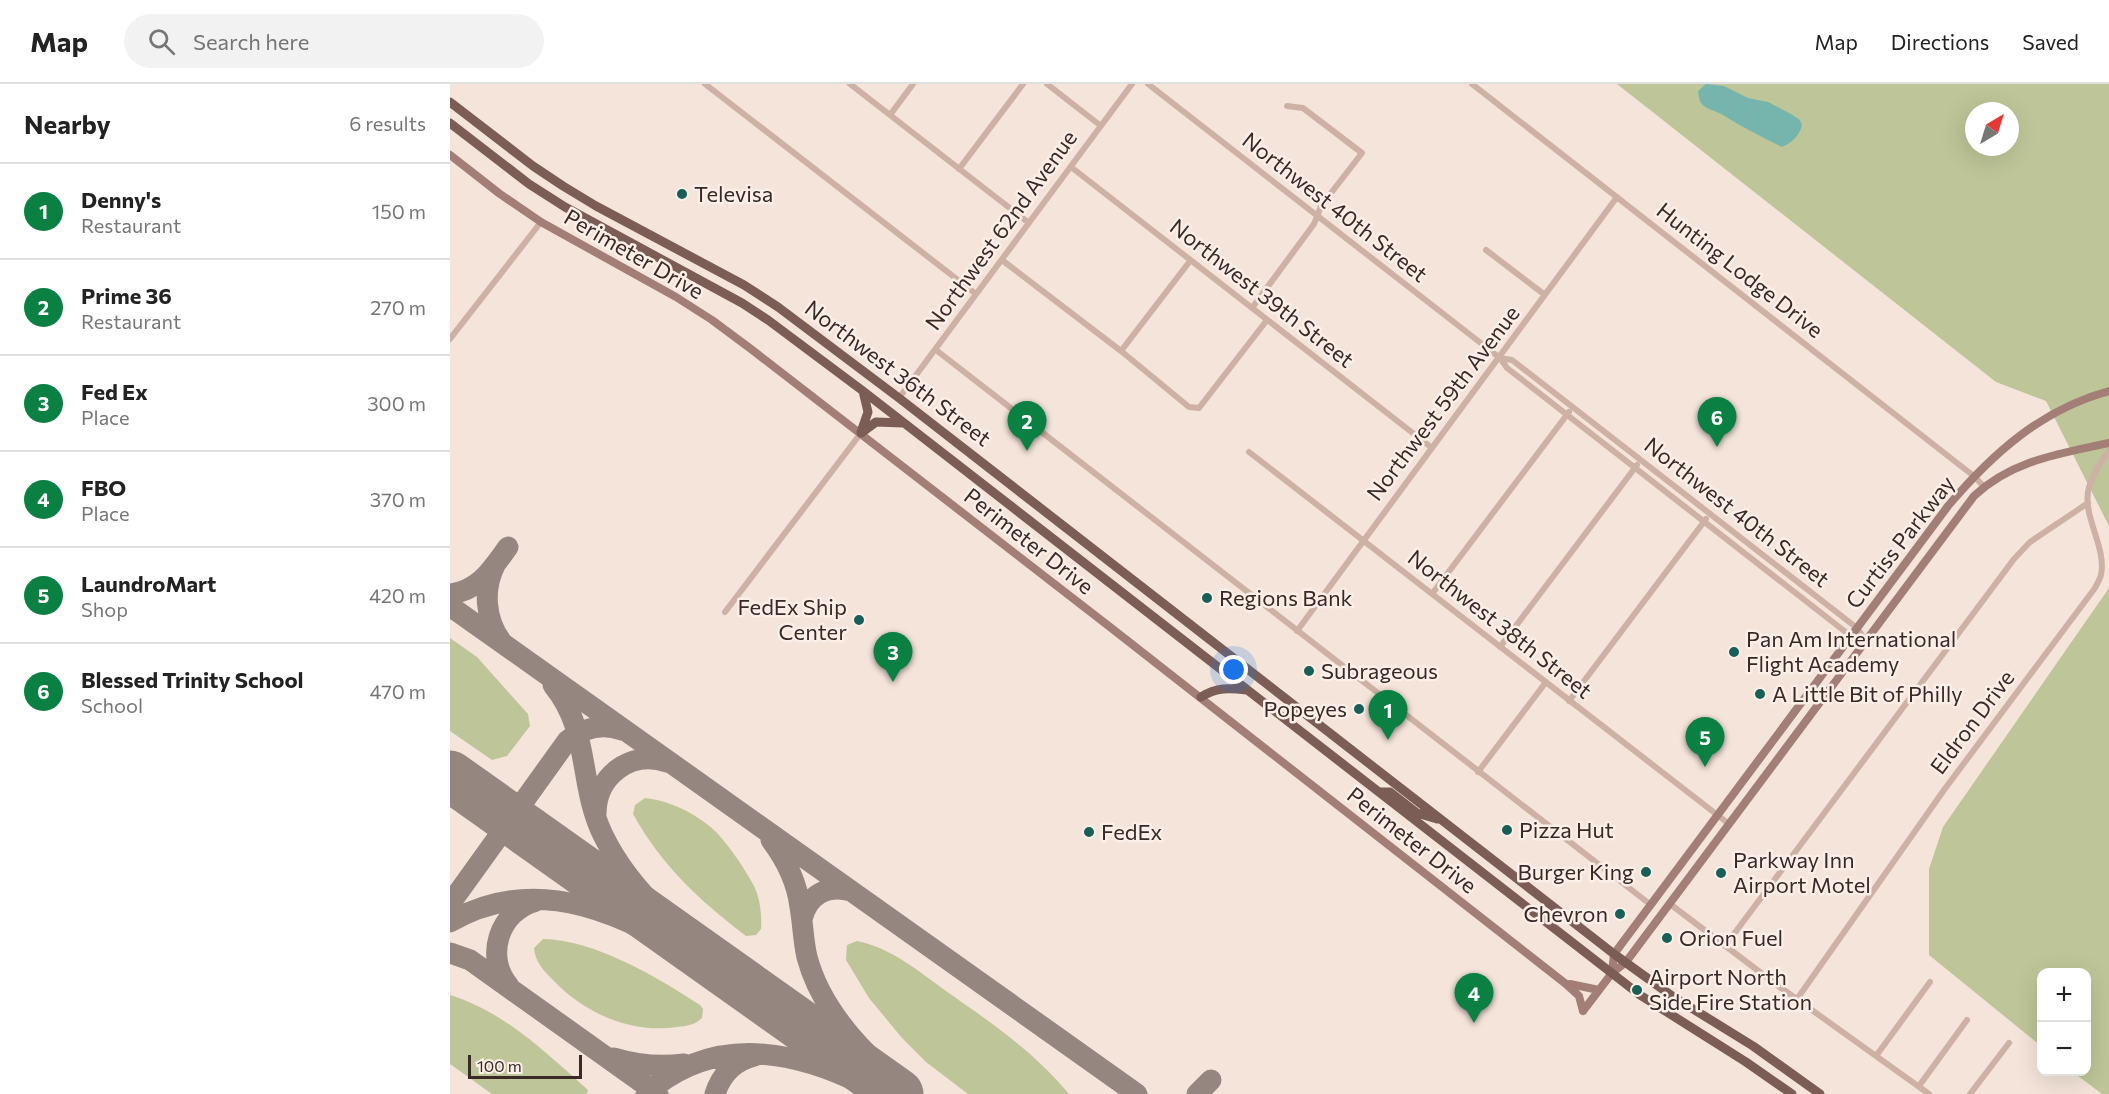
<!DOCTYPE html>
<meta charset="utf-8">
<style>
:root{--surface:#fff;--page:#f2f2f2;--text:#222;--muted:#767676;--line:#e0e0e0;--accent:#0b8043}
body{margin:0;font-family:Commissioner,sans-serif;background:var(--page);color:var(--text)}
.controls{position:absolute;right:18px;bottom:18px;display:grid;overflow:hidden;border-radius:12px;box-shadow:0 6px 24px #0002}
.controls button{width:54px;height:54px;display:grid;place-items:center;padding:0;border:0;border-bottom:2px solid var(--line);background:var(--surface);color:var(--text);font:30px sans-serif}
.compass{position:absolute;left:1515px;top:18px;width:54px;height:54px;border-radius:50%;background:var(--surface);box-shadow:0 6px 24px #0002;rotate:38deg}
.scale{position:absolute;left:18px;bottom:15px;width:114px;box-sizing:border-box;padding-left:6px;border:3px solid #392927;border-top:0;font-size:16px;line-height:21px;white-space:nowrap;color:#392927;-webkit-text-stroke:4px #fbefe7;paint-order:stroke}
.you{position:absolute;left:784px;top:586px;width:21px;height:21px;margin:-15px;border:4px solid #fff;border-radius:50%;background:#1a73e8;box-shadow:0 0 0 9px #1a73e833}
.badge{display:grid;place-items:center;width:39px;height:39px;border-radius:50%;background:var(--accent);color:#fff;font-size:20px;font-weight:700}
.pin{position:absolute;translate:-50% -50px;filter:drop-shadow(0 2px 3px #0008)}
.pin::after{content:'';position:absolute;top:32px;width:21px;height:18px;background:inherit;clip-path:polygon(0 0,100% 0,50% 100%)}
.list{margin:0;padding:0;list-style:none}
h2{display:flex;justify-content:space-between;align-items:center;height:78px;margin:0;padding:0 24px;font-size:26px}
h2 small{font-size:20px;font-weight:400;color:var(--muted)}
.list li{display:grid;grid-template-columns:39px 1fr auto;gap:18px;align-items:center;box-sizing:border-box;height:96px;padding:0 24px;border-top:2px solid var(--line)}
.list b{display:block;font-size:22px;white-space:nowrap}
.list p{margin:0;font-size:20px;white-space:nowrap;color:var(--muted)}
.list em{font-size:20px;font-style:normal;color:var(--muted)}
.icon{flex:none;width:33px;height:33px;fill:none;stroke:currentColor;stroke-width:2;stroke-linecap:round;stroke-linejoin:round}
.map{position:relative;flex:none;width:1659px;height:1010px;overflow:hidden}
header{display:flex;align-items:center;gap:36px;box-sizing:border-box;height:84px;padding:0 30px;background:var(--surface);border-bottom:2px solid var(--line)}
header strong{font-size:28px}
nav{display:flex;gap:33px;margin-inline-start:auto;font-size:21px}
.search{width:420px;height:54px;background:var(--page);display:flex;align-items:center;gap:15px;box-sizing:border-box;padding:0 21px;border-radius:33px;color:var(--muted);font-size:22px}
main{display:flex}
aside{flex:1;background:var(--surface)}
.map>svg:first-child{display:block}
.green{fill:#bec598;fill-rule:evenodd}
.water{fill:#76b5ad}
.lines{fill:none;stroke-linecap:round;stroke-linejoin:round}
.taxiway{stroke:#968680;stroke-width:21}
.runway{stroke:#968680;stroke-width:51}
.street{stroke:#ceb1a5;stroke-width:6}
.secondary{stroke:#a27e76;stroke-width:8}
.primary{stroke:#7c5d56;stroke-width:9}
.poi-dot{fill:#185f58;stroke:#fbefe7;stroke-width:2}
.labels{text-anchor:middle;stroke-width:5;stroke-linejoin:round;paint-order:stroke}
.poi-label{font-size:22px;fill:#392927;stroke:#fbefe7;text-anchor:start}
.street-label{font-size:22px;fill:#392927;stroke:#fbefe7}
</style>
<header>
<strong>Map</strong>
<div class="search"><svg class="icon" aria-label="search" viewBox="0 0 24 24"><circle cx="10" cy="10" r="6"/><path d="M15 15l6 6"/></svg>Search here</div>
<nav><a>Map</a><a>Directions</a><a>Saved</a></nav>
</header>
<main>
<aside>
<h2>Nearby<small>6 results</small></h2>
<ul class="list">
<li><span class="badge">1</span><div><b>Denny's</b><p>Restaurant</p></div><em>150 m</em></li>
<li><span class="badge">2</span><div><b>Prime 36</b><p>Restaurant</p></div><em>270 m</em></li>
<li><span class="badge">3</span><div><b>Fed Ex</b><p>Place</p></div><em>300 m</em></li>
<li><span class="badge">4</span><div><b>FBO</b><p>Place</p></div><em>370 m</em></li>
<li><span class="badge">5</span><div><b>LaundroMart</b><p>Shop</p></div><em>420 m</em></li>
<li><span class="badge">6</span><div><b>Blessed Trinity School</b><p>School</p></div><em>470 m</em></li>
</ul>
</aside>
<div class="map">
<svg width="1659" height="1010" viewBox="0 0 1659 1010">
<rect width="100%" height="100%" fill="#f4e4da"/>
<path class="green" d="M1167 0H1659V442L1596 317 1546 298ZM1524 27H1560V63H1524Z
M1659 504V1010H1652L1623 988H1636V888H1592L1591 962 1479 871V785L1493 743Z
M0 554 27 573 78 630 80 642 57 672 42 676 0 647Z
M195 714C216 716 241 727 258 741 274 753 293 782 303 800 310 813 312 830 311 845L306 851 296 852C249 816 212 782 183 730L185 721Z
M93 855C145 856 207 893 250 921L253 925 252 934C245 941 237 942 227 943 180 950 134 929 102 895 93 886 85 877 84 864Z
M407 857C443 864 470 889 499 909 544 941 583 967 619 1010H518L476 978 452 954 419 914 396 876 397 861Z
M0 911C55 928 96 969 138 1006L137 1010H42L0 980Z"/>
<path class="water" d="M1256 0 1274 2 1298 14 1318 18 1341 30 1350 36 1352 41C1349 52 1343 58 1332 63 1312 53 1292 43 1273 31 1267 27 1257 26 1252 20 1249 17 1249 12 1248 7Z"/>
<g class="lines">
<path class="taxiway" d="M45 481C33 505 35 535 51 557
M0 510C29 507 42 485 58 463
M0 522 687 1010
M103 601C141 647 128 700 153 751 193 834 281 882 349 940
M146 730C146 692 180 666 217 678
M321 756C336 776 347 798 350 823 353 839 353 856 357 873 372 930 417 972 460 1010
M0 820 117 657C133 644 152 639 172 646
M352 835C358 811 377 800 401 807
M0 838C89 786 179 832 257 882
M0 869 20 876 208 1010
M59 902C34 873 49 827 86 817
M164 974C187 981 210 983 234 980
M196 1010C267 946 355 968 431 1010
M265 1010C271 991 284 977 304 972
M747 1010 761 996"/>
<path class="runway" d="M0 692 448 1010"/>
<path class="street" d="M255 0 526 210
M400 0 579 139
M597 0 651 42
M698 0 1050 274 1057 284 1393 546 1401 552 1415 557
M1022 0 1525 393 1534 403
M440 31 463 0
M621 83 982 364
M509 85 573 0
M1036 166 1095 211
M552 176 671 267 739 323 749 324 817 236
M802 224 864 140 871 122 912 69 853 24 837 22
M0 255 91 138
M486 266 1201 821
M671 267 740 177
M1050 274 1062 276 1407 544 1415 556
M449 314 682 0
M799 368 1279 740
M982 510 1119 328
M275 528 411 349
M847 547 1167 113
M1050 563 1187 381
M1119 617 1256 435
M1028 688 1096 598
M1220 820 1327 901 1479 1010
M1275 862 1564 475 1580 458 1638 419
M1347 915 1494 706 1645 504C1647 500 1650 495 1651 491 1657 462 1631 432 1639 403 1643 389 1651 378 1659 366
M1426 972 1480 898
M1469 1002 1517 936
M1520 1010 1559 959"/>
<path class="secondary" d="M0 71 50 110 91 138 226 213 262 236 301 265 660 543 1116 900 1129 912 1133 927
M1162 889 1164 870 1498 422C1542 370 1592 325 1659 307
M1120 900 1149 906
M1133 927 1162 889 1176 878 1524 412C1563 376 1609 370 1659 359"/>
<path class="primary" d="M0 18 83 82 113 102 146 122 294 201 328 223 449 314 1164 870 1222 912 1303 962 1370 1010
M0 39 79 100 115 123 292 219 318 236 413 307 1190 911 1296 978 1342 1010
M411 348 418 328 413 307
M411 349 426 338 453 339
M751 613C767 603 779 604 797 606
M929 708H940L967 729 987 735"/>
</g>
<g class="poi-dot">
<circle cx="232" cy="110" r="6"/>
<circle cx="757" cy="514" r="6"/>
<circle cx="409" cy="536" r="6"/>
<circle cx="1284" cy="568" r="6"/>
<circle cx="859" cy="587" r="6"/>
<circle cx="1310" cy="610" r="6"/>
<circle cx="909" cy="625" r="6"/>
<circle cx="1057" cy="746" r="6"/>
<circle cx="639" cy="748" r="6"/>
<circle cx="1196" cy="788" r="6"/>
<circle cx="1271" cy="789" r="6"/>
<circle cx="1170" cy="830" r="6"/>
<circle cx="1217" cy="854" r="6"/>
<circle cx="1187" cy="906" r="6"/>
</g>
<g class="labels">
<g class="poi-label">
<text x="244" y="118">Televisa</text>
<text x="769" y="522">Regions Bank</text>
<text x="397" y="531" text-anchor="end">FedEx Ship<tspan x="397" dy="25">Center</tspan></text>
<text x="1296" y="563">Pan Am International<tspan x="1296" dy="25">Flight Academy</tspan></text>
<text x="871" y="595">Subrageous</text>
<text x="1322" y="618">A Little Bit of Philly</text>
<text x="897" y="633" text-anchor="end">Popeyes</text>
<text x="1069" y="754">Pizza Hut</text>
<text x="651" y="756">FedEx</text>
<text x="1283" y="784">Parkway Inn<tspan x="1283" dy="25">Airport Motel</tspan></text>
<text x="1184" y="796" text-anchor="end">Burger King</text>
<text x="1158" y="838" text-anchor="end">Chevron</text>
<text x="1229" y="862">Orion Fuel</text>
<text x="1199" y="901">Airport North<tspan x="1199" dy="25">Side Fire Station</tspan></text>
</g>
<g class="street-label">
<text transform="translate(885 123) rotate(38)" y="8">Northwest 40th Street</text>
<text transform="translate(551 146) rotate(-54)" y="8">Northwest 62nd Avenue</text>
<text transform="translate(184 170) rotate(30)" y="8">Perimeter Drive</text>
<text transform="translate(1290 186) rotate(38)" y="8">Hunting Lodge Drive</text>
<text transform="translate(812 209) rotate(38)" y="8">Northwest 39th Street</text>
<text transform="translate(448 289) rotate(37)" y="8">Northwest 36th Street</text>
<text transform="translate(993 319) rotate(-53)" y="8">Northwest 59th Avenue</text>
<text transform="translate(1287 428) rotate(38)" y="8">Northwest 40th Street</text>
<text transform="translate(579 457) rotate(38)" y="8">Perimeter Drive</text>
<text transform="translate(1450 458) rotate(-52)" y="8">Curtiss Parkway</text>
<text transform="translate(1050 540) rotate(38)" y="8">Northwest 38th Street</text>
<text transform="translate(1522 638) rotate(-53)" y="8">Eldron Drive</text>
<text transform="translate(962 756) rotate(38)" y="8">Perimeter Drive</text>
</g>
</g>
</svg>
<div class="controls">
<button>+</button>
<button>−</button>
</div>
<svg class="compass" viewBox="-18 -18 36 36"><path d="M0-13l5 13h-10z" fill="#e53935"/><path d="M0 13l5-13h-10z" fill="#767676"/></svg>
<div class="scale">100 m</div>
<div class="you"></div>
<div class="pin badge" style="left:938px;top:656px">1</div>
<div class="pin badge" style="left:577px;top:367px">2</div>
<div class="pin badge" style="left:443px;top:598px">3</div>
<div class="pin badge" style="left:1024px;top:939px">4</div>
<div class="pin badge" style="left:1255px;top:683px">5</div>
<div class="pin badge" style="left:1267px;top:363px">6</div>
</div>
</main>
